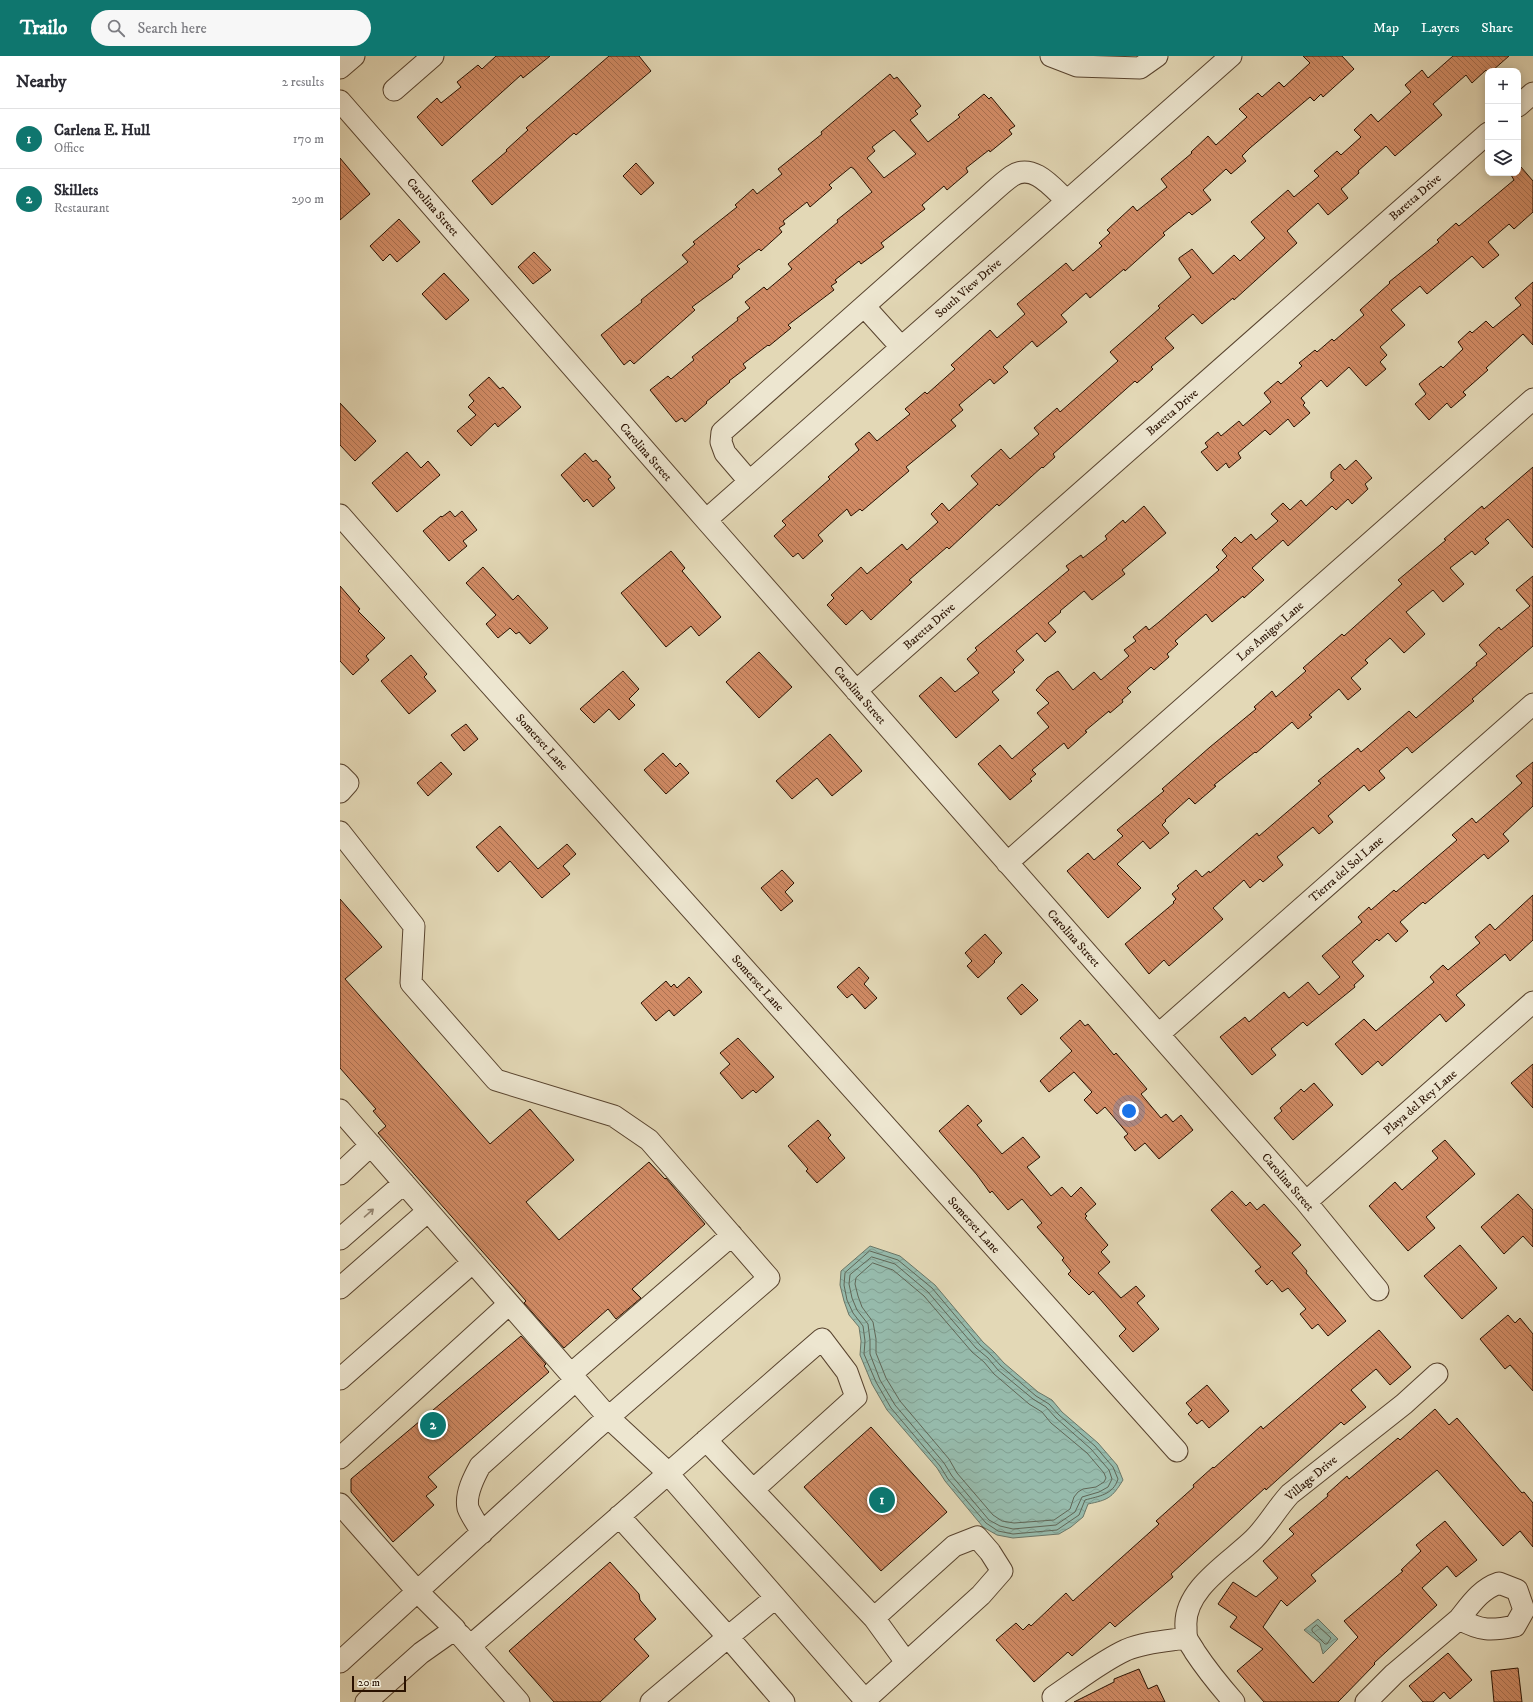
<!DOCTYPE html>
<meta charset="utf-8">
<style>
:root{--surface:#fff;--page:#f7f7f7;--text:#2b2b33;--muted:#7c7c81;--line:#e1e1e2;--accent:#0f766e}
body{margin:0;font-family:"IM FELL DW Pica",serif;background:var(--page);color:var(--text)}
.controls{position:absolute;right:12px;top:12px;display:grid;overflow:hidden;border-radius:8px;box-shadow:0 2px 10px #0003}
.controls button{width:36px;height:36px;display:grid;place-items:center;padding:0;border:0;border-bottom:1px solid var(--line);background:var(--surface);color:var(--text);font:20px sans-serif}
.scale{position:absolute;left:12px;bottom:10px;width:54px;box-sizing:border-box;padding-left:4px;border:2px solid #291100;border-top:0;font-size:11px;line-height:14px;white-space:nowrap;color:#291100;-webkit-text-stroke:3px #ede6d0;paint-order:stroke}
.you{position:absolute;left:789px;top:1055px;width:14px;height:14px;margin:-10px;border:3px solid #fff;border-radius:50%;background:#1a73e8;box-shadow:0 0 0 6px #1a73e833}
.badge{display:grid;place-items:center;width:26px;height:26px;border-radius:50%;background:var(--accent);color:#fff;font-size:13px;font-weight:700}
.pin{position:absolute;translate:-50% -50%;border:2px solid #fff;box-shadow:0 1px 4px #0006}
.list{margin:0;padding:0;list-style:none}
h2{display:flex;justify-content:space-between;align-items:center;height:52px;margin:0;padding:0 16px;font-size:17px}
h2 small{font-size:13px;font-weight:400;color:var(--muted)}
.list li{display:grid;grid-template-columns:26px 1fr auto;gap:12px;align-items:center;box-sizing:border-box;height:60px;padding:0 16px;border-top:1px solid var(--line)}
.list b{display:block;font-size:15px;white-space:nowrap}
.list p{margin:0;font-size:13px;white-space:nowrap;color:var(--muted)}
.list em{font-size:13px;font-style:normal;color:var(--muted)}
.icon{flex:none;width:22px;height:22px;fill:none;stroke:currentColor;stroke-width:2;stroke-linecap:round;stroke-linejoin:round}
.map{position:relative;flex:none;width:1193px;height:1646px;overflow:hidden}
header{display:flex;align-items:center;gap:24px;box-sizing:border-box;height:56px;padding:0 20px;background:var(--accent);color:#fff}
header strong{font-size:19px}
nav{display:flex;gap:22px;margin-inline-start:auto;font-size:14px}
.search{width:280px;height:36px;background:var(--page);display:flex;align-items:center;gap:10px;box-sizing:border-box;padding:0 14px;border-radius:22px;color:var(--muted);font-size:15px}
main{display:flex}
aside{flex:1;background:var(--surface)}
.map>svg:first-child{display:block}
.water{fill:url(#water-waves);stroke:#6a7667}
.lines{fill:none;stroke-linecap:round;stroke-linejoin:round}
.shore{stroke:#606656;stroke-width:1}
.building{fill:url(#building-back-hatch);stroke:#291100;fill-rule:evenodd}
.minor-casing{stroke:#58432e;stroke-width:23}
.minor{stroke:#ede6d0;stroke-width:21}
.oneway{stroke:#958672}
.labels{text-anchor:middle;stroke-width:4;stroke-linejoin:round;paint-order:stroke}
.street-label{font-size:12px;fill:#291100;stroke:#ede6d0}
</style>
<header>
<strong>Trailo</strong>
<div class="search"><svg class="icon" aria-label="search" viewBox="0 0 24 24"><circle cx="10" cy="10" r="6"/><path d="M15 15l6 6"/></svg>Search here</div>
<nav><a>Map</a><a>Layers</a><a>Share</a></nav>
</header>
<main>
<aside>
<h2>Nearby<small>2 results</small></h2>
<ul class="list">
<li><span class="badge">1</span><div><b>Carlena E. Hull</b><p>Office</p></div><em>170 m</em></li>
<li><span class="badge">2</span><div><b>Skillets</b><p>Restaurant</p></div><em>290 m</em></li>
</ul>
</aside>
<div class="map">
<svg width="1193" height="1646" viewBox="0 0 1193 1646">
<defs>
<pattern id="water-waves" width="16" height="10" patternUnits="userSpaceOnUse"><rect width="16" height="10" fill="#96baab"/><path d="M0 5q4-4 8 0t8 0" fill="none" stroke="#819f91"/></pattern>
<pattern id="building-back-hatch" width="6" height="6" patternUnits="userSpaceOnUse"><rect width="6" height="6" fill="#d18b65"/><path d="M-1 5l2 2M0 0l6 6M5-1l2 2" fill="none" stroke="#aa7051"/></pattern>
</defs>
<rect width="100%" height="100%" fill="#e3d8b6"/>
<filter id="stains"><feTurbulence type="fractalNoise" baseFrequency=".005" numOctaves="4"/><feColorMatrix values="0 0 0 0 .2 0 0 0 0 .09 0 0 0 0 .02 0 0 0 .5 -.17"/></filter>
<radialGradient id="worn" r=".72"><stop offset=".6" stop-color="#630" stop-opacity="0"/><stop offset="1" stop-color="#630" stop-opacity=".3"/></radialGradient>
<path class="water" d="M530 1190 560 1200 595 1229 643 1286 654 1296 664 1307 698 1336 712 1344 722 1356 758 1387 777 1409 783 1424C772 1442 768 1444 748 1448L743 1461 731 1471 719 1478 673 1482 657 1479 643 1471 605 1425 597 1412 547 1354 532 1328 520 1299 521 1285 519 1271 509 1259 504 1245 500 1229 501 1215Z
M978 1563 998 1583 983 1598 980 1587 964 1574Z"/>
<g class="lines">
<path class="shore" d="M530 1195 558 1204 592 1232 640 1289 651 1299 661 1310 696 1340 709 1348 719 1359 755 1390 773 1411 778 1423C773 1439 759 1440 745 1444L739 1459 717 1474 673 1478 658 1475 646 1467 608 1423 600 1410 551 1352 536 1326 524 1298 525 1285 523 1270 513 1257 507 1244 504 1229 505 1217Z
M532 1201 555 1208 588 1236 636 1292 648 1302 658 1314 693 1343 706 1351 716 1362 751 1393 769 1414 772 1423 768 1431 759 1436 742 1441 735 1456 716 1469 673 1473 660 1470 649 1464 612 1420 604 1407 555 1349 540 1324 530 1298V1284L528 1268 517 1254 512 1242 509 1228 510 1219Z
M533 1207 553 1214 584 1240 632 1296 644 1306 654 1318 689 1348 702 1356 711 1367 747 1397 764 1417 766 1422 764 1426 756 1431 743 1433 738 1436 734 1441 730 1453 714 1464 674 1467 662 1465 653 1459 617 1417 609 1403 560 1345 546 1322 536 1297V1283L533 1266 522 1251 518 1240 515 1228 516 1222Z
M977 1569 991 1582 987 1588H985L972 1575V1573Z"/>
</g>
<path class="building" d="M156 0H210L183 22 181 19 102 90 77 61 97 42 101 47 121 31 117 26 138 9 142 13Z
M269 0H299L311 15 236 79 234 77 152 149 132 125 167 95 166 94 188 74 186 72Z
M963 0H1002L1014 13 983 41 981 38 974 45 970 41 910 92 902 100 906 105 891 118 886 113 863 134 871 144 852 159 849 156 823 177 825 179 785 215 784 213 750 242 746 237 721 259 727 266 697 291 692 285 663 311 668 316 654 328 650 323 619 349 623 354 611 364 616 370 566 411 569 415 522 455 520 453 511 460 507 453 478 479 483 485 463 503 458 497 453 501 434 480 446 469 442 465 490 423 488 421 519 394 515 388 529 376 537 385 570 358 565 353 585 336 587 338 615 313 611 309 650 274 657 282 685 258 677 248 726 207 733 215 762 190 759 187 770 177 767 174 793 150 797 155 827 131 821 123 852 97 851 96 868 80 876 89 907 61 899 53 918 37 922 41 939 26 944 31 970 7Z
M1113 0H1169L1152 15H1148V16L1146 14 1132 27 1126 19 1093 48 1102 59 1055 100 1046 90 1018 115 1019 117 1001 133 1008 142 988 159 978 147 947 175 957 187 894 244 893 242 862 268 853 258 825 282 834 292 811 311 813 313 797 327 795 325 739 375 713 398 715 401 703 412 702 411 659 450 657 448 609 493 607 491 569 524 572 526 531 564 522 554 506 569 487 549 494 542 491 539 521 511 527 518 562 488 567 494 598 466 591 458 602 447 609 455 638 428 631 420 661 393 670 403 699 378 694 372 717 352 720 356 778 305 770 296 820 252 818 250 851 221 839 204V202L852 193 873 218 894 199 900 205 925 182 911 166 948 134 954 141 979 120 974 115 997 95 1001 99 1021 81 1014 74 1031 58 1038 66 1071 36 1065 29 1082 14 1088 22Z
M550 18 554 23 557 21 581 50 575 55 578 58 570 64 588 86 620 61 618 59 644 38 649 43 651 41 675 70 669 74 672 78 650 96 649 94 626 112 628 116 607 134 604 130 582 149 585 153 541 187 544 191 521 208 519 205 495 224 497 226 491 230 494 234 448 269 451 272 429 290 428 289 403 308 406 312 389 325 390 326 366 346 367 347 345 366 342 362 336 366 310 334 328 320 331 323 354 304 352 301 398 264 397 262 410 252 405 246 424 231 427 234 452 213 448 208 498 166 497 164 532 136 514 113 511 111 489 129 492 132 470 151 467 146 443 165 445 168 439 172 442 176 421 195 419 193 397 210 400 213 392 220 393 221 352 251 355 254 294 308 290 304 284 309 261 279 302 246 301 244 348 206 342 199 355 188 353 186 397 151 395 149 413 133 417 138 442 118 438 113 482 78 481 76ZM554 74 576 98 544 122 527 102 535 95 532 91Z
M0 102 30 138 0 164Z
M296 107 314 127 301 139 283 120Z
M1181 111 1193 125V156L1174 173 1169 168 1148 186 1159 199 1143 212 1132 200 1087 238 1080 230 1051 254 1065 269 1040 291 1047 299 1040 306 1046 313 1026 330 1009 311 987 331 981 324 961 342 965 347 963 349 970 357 954 371 948 363 930 379 925 374 898 397 901 402 889 412 886 407 877 415 861 396 868 391 865 387 878 376 881 380 899 365 903 370 931 346 924 337 938 325 941 328 962 310 959 307 975 294 977 296 992 283 994 285 1024 259 1020 254 1050 227 1049 226 1099 186 1097 184 1116 167 1119 170 1174 124 1171 119 1173 117H1178V113Z
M59 163 80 186 57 206 50 198 43 205 30 190Z
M194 196 211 214 193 228 178 211Z
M104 217 129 244 106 264 82 238Z
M1193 226V289L1183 278 1146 312 1148 314 1123 336 1126 339 1111 352 1107 347 1089 364 1075 348 1086 338 1079 328 1101 310 1103 312 1123 293 1118 286 1130 275 1132 277 1146 265 1153 272 1181 249 1175 242Z
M149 321 160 333 163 331 181 351 158 371 155 367 131 390 117 375 136 359 128 351 134 345 129 339Z
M0 347 36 385 15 405 0 389Z
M67 396 81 412 88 405 100 419 57 456 32 427Z
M245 397 253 406 256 404 271 421 268 423 275 432 253 451 247 443 244 446 221 419Z
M1016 404 1032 422 1025 428 1028 433 1012 448 1008 443 996 454 992 450 948 490 943 484 912 512 924 524 904 542 903 540 872 566 866 558 835 585 838 588 827 598 829 601 814 614 811 611 787 632 791 636 782 644 783 646 770 657 769 655 745 675 747 676 728 693 724 687 692 714 696 718 690 723 692 725 670 744 638 708 660 689 672 703 709 671 697 657 709 647 696 634 707 622 718 615 733 634 754 616 761 624 789 600 784 594 796 585 793 581 806 570 809 574 819 566 879 514 876 511 887 500 882 494 895 481 901 487 911 478 916 484 938 465 931 458 943 447 950 454 961 444 966 450 994 424 991 422V416L1000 408 1005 414Z
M1193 411V492L1168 463 1145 483 1149 487 1135 499 1132 495 1110 512 1124 528 1103 546 1093 534 1066 556 1085 578 1064 597 1050 582 1025 604 1028 607 1011 622 1021 633 1008 644 999 633 969 659 972 661 958 673 952 666 916 697 915 696 874 729 876 730 855 748 849 742 825 764 826 765 822 769 829 777 810 793 803 785 777 808 801 832 768 862 727 815 748 797 754 804 783 780 777 774 824 735 822 733 870 691 916 653 914 651 932 635 936 641 966 615 963 612 1002 578 1004 580 1062 528 1058 524 1106 484 1104 483 1142 450 1144 453Z
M804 450 826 477 782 514 785 518 752 544 744 535 720 555 721 556 708 567 716 576 705 586 697 577 676 595 684 604 673 614 675 616 652 636 659 644 616 682 579 640 601 621 615 636 639 617 627 603 637 594 635 592 729 514 726 510 741 499 743 502 767 483 765 480 783 464 785 467Z
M110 455 115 461 122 455 137 474 123 485 127 490 109 505 83 475 101 460 102 461Z
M331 495 345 512 342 515 381 561 359 580 351 570 326 591 281 537Z
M143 511 173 544 178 539 208 572 190 588 179 576 176 578 170 572 158 582 146 568 156 559 126 527Z
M1193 520V590L1132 643 1134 645 1072 697 1067 691 1039 715 1045 722 1029 735 1024 729 988 760 993 766 979 778 973 771 937 801 943 809 923 826 920 823 910 832 904 824 873 852 883 863 829 910 824 904 809 918 785 888 834 847 833 846 836 843 832 838 839 832 837 830 856 814 862 821 869 815 870 817 917 777 919 780 981 727 978 725 1018 692 1021 696 1069 655 1076 662 1137 609 1136 607 1147 598 1139 589 1159 571 1161 574 1190 550 1176 534Z
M0 530 20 553 18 555 45 582 26 600 29 604 13 619 0 605Z
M419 596 452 631 419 662 386 626Z
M71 599 87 618 84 621 96 635 69 658 41 625Z
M283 615 299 633 289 643 295 649 279 664 269 653 254 667 240 653Z
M126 668 138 683 124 695 111 679Z
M490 678 522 715 492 740 477 722 452 743 436 725Z
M323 697 336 711 340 707 349 717 326 738 304 714Z
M101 706 112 718 88 740 77 727Z
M1193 706V750L1163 778 1169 785 1148 803 1144 798 1085 848 1083 846 1060 866 1068 875 1056 886 1048 877 1039 885 1037 883 1012 906 1024 920 1014 929 1015 931 967 970 963 966 931 993 936 999 912 1019 880 981 905 961 909 966 944 936 949 942 968 926 979 939 1000 921 982 900 1022 866 1018 861 1029 851 1031 854 1054 834 1056 836 1117 784 1112 779 1132 762 1136 767 1165 742 1182 727 1176 720Z
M160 770 198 813 227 788 236 798 223 810 230 818 202 842 170 805 158 816 136 791Z
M442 814 454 827 445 836 453 845 441 855 421 832Z
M1193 839V884L1170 905 1165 898 1116 939 1125 949 1106 966 1100 958 1042 1010 1038 1005 1022 1019 995 988 1024 963 1036 975 1094 926 1090 921 1103 909 1108 914 1140 887 1135 881 1150 868 1155 874Z
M0 843 42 891 5 923 150 1088 190 1053 234 1104 186 1146 219 1184 309 1106 325 1123 326 1122 365 1168 292 1233 301 1242 276 1263 268 1253 224 1292 184 1247 186 1245 38 1077 46 1070 33 1055 36 1053 0 1012Z
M645 878 662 897 654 905 655 906 638 922 627 910 632 905 625 897Z
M519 911 529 922 524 928 537 942 525 953 512 938 507 942 497 931Z
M349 921 362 936 334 960 329 954 316 965 301 947 326 925 331 931 334 928 337 932Z
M682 928 698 944 681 959 667 942Z
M740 964 745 970 748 968 774 999 776 997 807 1033 801 1038 821 1062 826 1058 833 1066 841 1059 853 1074 819 1103 805 1087 795 1095 784 1081 788 1078 765 1051 757 1058 744 1044 752 1036 734 1016 709 1036 700 1025 732 995 720 982Z
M398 982 434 1021 416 1037 413 1034 402 1043 380 1017 390 1008 380 997Z
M1193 1008V1052L1171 1027Z
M974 1027 993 1049 953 1084 934 1062 942 1055 940 1052 961 1033 964 1036Z
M628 1049 642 1065 637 1069 662 1098 683 1081 700 1101 687 1111 711 1140 722 1131 731 1141 741 1131 756 1148 745 1158 747 1160 745 1162 768 1189 761 1196 770 1206 758 1217 781 1242 796 1230 805 1240 797 1247 819 1273 793 1296 779 1280 786 1273 753 1235 749 1239 728 1218 731 1215 722 1204 724 1202 697 1171 702 1167 682 1143 668 1154 652 1135 650 1137 637 1119 599 1075Z
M478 1064 491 1079 488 1082 505 1102 477 1127 466 1115 468 1113 448 1090Z
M1105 1084 1135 1118 1086 1161 1095 1172 1068 1195 1029 1150 1055 1126 1062 1134 1098 1102 1092 1095Z
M892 1135 906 1150 910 1146 917 1154 924 1148 961 1189 952 1197 967 1215 966 1217 1006 1265 988 1280 978 1268 972 1273 960 1258 966 1253 948 1232 942 1236 932 1224 927 1229 915 1215 921 1211 871 1154Z
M1178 1138 1193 1154V1191L1183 1180 1164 1198 1141 1171Z
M1120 1189 1157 1232 1122 1263 1084 1220Z
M1168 1259 1175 1267 1180 1262 1193 1278V1335L1170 1309 1165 1313 1140 1283Z
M1039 1274 1071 1311 1050 1329 1036 1313 1011 1334 1026 1351 1004 1369 1001 1366 926 1434 925 1432 831 1518 833 1521 775 1571 770 1566 732 1600 728 1596 694 1626 656 1584 676 1567 683 1574 689 1568 691 1570 726 1537 733 1545 819 1468 816 1465 854 1431 853 1429 873 1411 874 1412 921 1370 923 1373Z
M181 1280 206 1308 204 1310 209 1316 88 1421 97 1431 86 1440 94 1449 53 1486 11 1436V1423Z
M867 1329 889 1355 869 1372 862 1364 857 1368 848 1358 852 1354 846 1347Z
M1095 1353 1109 1369 1117 1362 1182 1437 1184 1436 1193 1447V1491L1180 1475 1163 1490 1097 1414 971 1519 976 1525 947 1550 941 1544 923 1571 973 1627 1018 1581 1004 1565 1063 1515 1061 1514 1081 1495 1076 1489 1105 1465 1137 1504 1116 1521 1107 1510 1082 1532 1097 1549 1034 1607 1035 1608 998 1646H924L897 1615 923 1593 890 1571 897 1561 878 1548 893 1526 916 1541 938 1522 923 1505 954 1478 949 1473 988 1440 987 1438 1007 1420 1009 1423 1058 1382 1060 1384Z
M531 1371 607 1456 541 1515 464 1431Z
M270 1506 299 1538 300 1544 316 1563 294 1583 309 1600 260 1646H214L169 1595Z
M1108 1597 1132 1624 1110 1643 1104 1636 1093 1646H1083L1069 1630Z
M1178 1612 1182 1646H1154L1151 1615Z
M799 1613 808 1633 817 1629 825 1646H734L774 1626V1623Z"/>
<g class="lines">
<defs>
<path id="minor" d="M711 0 737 10 800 12 817 0
M0 12 14 0
M54 34 93 0
M0 45 366 464 966 1146 1038 1234
M1178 50 1193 37
M524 250 561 291
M409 425 385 397 381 386 382 376 646 142C654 135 663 126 672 120 693 106 713 132 727 145
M0 459 95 567 837 1395
M366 464 891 0
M516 635 1148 77
M0 719 8 727 0 736
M0 776 74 870 71 927 156 1024 274 1060 309 1084 429 1222 255 1373 0 1606
M667 807 1193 343
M819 978 1193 648
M0 1054 269 1362 323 1412 525 1644 641 1539 662 1515 650 1496 637 1481 614 1490 534 1562 413 1434
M0 1118 31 1089
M966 1146 1193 946
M0 1183 64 1127
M0 1232 88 1155
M231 1318 392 1179
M0 1323 133 1206
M0 1402 169 1248
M0 1448 78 1536 115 1573 81 1597 26 1646
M279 1460 388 1581 311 1646
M142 1477C138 1469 131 1460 128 1452 125 1438 134 1421 140 1410L236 1324
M1159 1527 1177 1534 1184 1554 1175 1570C1151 1575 1141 1575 1119 1563 1131 1548 1141 1533 1159 1527Z
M435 1542 388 1581 444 1646
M534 1562 566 1606
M120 1579 179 1646
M130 1590C248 1489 364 1385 482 1283L507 1316 516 1341 413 1434 366 1384
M713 1641C737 1625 760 1606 786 1594 805 1586 827 1585 847 1582
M894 1646C880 1630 867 1614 855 1596 853 1592 849 1587 847 1583 846 1580 846 1575 846 1571 843 1533 891 1506 914 1483 928 1469 937 1452 950 1438L1064 1348 1097 1318
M1026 1646 1054 1618 1119 1563"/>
</defs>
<use href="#minor" class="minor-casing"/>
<use href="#minor" class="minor"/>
</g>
<defs><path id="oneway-shaft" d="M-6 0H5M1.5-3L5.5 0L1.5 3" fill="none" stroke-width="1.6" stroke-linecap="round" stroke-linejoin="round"/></defs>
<use class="oneway" href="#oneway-shaft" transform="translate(29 1157) rotate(-41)"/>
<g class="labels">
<g class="street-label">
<text transform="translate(1075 141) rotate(-41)" y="4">Baretta Drive</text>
<text transform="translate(93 151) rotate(49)" y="4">Carolina Street</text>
<text transform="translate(628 232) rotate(-41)" y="4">South View Drive</text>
<text transform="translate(832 356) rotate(-41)" y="4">Baretta Drive</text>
<text transform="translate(306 396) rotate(49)" y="4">Carolina Street</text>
<text transform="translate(589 570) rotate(-41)" y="4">Baretta Drive</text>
<text transform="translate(930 575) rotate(-41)" y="4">Los Amigos Lane</text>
<text transform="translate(520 639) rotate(49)" y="4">Carolina Street</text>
<text transform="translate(202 686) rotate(48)" y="4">Somerset Lane</text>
<text transform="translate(1006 813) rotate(-41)" y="4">Tierra del Sol Lane</text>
<text transform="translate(734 882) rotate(48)" y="4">Carolina Street</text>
<text transform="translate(418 927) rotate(48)" y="4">Somerset Lane</text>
<text transform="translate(1080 1046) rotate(-41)" y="4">Playa del Rey Lane</text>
<text transform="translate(948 1126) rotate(49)" y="4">Carolina Street</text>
<text transform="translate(634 1169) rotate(48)" y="4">Somerset Lane</text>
<text transform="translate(971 1422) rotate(-40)" y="4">Village Drive</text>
</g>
</g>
<rect width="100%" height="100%" filter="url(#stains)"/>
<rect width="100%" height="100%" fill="url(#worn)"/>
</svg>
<div class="controls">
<button>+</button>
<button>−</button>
<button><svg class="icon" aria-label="layers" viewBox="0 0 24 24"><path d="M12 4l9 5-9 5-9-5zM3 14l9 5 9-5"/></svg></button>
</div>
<div class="scale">20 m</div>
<div class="you"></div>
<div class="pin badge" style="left:542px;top:1444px">1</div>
<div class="pin badge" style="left:93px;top:1369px">2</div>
</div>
</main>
